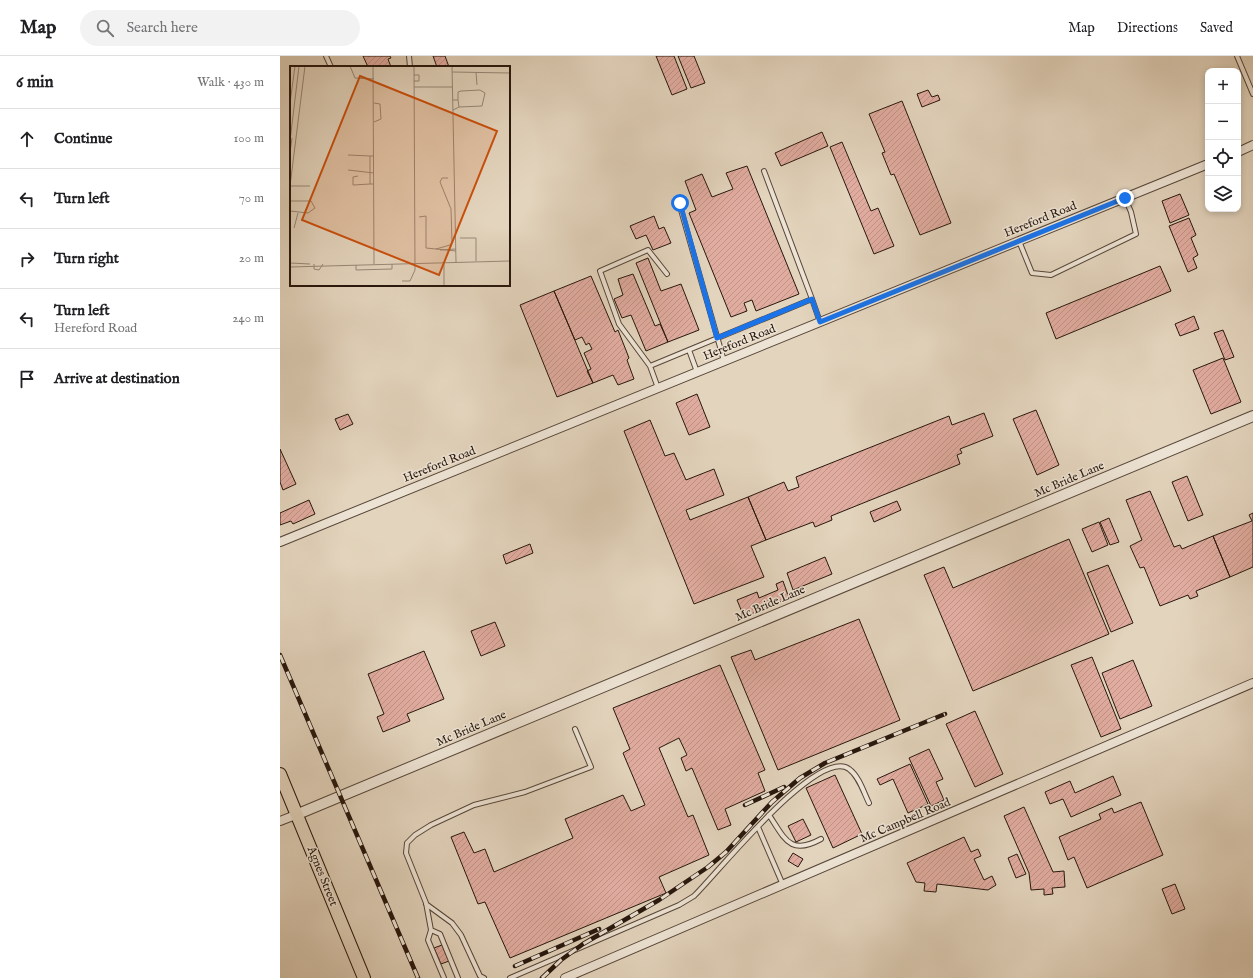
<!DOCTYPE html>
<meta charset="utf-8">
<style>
:root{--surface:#fff;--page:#f2f2f2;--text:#202124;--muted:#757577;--line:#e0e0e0}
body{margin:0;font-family:"IM FELL English",serif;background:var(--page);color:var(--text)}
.controls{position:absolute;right:12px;top:12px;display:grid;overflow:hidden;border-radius:8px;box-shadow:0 2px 6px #0003}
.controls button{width:36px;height:36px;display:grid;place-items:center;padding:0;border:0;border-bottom:1px solid var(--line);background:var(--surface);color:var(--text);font:20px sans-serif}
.stop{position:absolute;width:12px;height:12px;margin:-9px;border:3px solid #1a73e8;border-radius:50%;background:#fff}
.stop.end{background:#1a73e8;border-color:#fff;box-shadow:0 1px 4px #0008}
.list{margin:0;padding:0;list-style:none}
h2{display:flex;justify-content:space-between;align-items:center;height:52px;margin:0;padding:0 16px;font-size:17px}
h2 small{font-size:13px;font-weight:400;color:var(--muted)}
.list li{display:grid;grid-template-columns:26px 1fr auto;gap:12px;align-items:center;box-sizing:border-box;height:60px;padding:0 16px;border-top:1px solid var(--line)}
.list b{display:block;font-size:15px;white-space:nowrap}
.list p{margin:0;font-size:13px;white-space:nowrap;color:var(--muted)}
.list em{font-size:13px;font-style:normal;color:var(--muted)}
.icon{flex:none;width:22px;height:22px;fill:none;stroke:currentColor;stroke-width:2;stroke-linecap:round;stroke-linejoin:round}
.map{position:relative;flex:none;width:973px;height:922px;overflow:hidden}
header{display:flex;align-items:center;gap:24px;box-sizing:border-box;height:56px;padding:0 20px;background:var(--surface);border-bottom:1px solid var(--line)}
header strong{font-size:19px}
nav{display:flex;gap:22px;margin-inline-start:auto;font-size:14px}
.search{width:280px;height:36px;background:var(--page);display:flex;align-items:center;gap:10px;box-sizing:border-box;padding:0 14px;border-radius:22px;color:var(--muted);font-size:15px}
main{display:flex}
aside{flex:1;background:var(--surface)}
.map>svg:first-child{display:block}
.building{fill:url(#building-hatch);stroke:#27170d}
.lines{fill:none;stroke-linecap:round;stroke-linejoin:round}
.service-casing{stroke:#564639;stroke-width:6}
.minor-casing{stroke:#564639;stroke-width:10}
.tertiary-casing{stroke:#564639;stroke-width:12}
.primary-casing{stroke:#27170d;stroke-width:14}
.service{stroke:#ede3d4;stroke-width:4}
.minor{stroke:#ede3d4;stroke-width:8}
.tertiary{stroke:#ede3d4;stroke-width:10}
.primary{stroke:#e3d4bd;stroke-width:12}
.rail-casing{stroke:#27170d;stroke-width:4.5}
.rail{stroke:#ede3d4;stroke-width:3;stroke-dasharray:9;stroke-linecap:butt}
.route{stroke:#1a73e8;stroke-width:5}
.labels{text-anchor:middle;stroke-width:3;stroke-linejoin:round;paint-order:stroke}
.street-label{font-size:12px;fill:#27170d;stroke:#ede3d4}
.inset-road{fill:none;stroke:#988877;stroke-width:1}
.view{fill:#cb4f0c;fill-opacity:0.15;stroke:#cb4f0c;stroke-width:2}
.inset-edge{fill:none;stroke:#27170d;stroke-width:2}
</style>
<header>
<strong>Map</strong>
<div class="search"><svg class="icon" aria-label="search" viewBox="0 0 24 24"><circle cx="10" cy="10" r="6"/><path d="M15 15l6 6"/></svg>Search here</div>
<nav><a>Map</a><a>Directions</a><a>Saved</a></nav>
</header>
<main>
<aside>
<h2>6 min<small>Walk · 430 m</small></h2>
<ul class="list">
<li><svg class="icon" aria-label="ahead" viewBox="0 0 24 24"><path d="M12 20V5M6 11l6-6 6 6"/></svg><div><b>Continue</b></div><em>100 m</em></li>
<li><svg class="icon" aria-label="left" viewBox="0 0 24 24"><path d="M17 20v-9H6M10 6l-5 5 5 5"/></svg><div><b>Turn left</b></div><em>70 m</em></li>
<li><svg class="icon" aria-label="right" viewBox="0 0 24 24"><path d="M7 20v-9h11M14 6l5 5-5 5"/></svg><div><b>Turn right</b></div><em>20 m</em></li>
<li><svg class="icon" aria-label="left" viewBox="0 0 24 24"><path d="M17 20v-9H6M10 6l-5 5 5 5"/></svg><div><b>Turn left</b><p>Hereford Road</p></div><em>240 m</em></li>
<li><svg class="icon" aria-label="arrive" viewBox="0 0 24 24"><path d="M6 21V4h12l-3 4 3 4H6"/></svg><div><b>Arrive at destination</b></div></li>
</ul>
</aside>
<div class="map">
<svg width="973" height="922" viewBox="0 0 973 922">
<defs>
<pattern id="building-hatch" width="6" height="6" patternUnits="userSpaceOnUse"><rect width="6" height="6" fill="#e1aca0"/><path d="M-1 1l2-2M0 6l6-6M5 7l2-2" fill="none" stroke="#c19389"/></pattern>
</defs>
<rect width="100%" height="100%" fill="#e3d4bd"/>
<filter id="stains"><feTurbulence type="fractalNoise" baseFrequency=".005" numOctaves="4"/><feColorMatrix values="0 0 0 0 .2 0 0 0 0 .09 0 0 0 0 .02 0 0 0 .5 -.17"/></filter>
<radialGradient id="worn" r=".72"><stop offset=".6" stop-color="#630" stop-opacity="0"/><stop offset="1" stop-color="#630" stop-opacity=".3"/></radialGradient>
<path class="building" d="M83 0H110L111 2 108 3 111 11H88Z
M153 0H165L169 11H157Z
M376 0H394L407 33 392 39Z
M398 0H414L425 27 411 32Z
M648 34 652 41 658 39 660 44 642 51 637 38Z
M622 45 671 167 640 179 614 118 611 119 602 97 605 96 589 58Z
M542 76 548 90 501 110 495 97Z
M562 86 591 155 598 152 614 190 594 198 550 91Z
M467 110 519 238 476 255 472 244 464 247 467 255 451 261 409 157 416 154 405 125 422 118 432 141 453 133 446 117Z
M900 138 909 159 890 167 882 145Z
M374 160 379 173 384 171 391 187 373 194 366 179 356 183 350 170Z
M909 162 916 179 911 182 918 199 913 202 917 212 908 216 889 170Z
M368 202 381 235 401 228 419 274 388 286 356 207Z
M880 210 891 235 776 283 766 257Z
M353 218 375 270 380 268 388 286 366 295 351 259 342 262 334 243 343 239 338 223Z
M311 220 335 276 338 274 349 302 347 304 354 323 338 329 333 319 313 327 307 315 311 313 304 297 312 293 309 287 306 289 302 281 295 284 274 235Z
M274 235 313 327 277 341 240 249Z
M914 260 919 273 900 280 895 268Z
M943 274 954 301 945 304 934 277Z
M943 302 961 346 931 358 913 314Z
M417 338 430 371 409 379 396 347Z
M756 354 779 409 757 419 733 363Z
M704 357 713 380 680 393 682 397 677 399 680 408 551 460 552 464 535 471 533 466 486 484 468 441 504 426 508 435 519 431 516 421 669 360 672 369Z
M68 358 73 368 60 374 55 363Z
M370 364 385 400 394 397 406 424 434 413 444 439 406 454 410 464 468 441 486 484 471 490 484 521 414 548 344 375Z
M0 393 16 428 3 434 0 426Z
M907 420 923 459 908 465 892 426Z
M870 435 894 491 900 489 902 493 933 480 950 521 916 535 918 540 910 543 908 539 880 550 864 511 860 512 850 490 862 484 846 444Z
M29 444 35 458 13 468 11 465 0 469V457Z
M617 445 621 454 594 466 590 456Z
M973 457V511L950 521 933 480 972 465 969 459Z
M829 462 839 486 830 489 820 466Z
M819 466 828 489 812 496 802 473Z
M789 483 829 578 693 635 644 519 664 511 673 532Z
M250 488 253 497 226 508 223 499Z
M545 501 552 518 513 534 507 517Z
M828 509 853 567 831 576 807 517Z
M503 525 509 542 464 561 457 544 477 536 479 542 498 534 496 528Z
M579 563 620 664 498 714 451 601 471 594 475 604Z
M215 566 225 590 201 600 191 575Z
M144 595 164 643 127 658 130 665 103 676 97 661 104 658 88 618Z
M812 601 841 673 821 681 791 609Z
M853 604 872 650 840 663 822 617Z
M440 609 485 714 478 717 485 735 445 753 451 769 438 774 412 712 406 715 401 702 407 699 399 682 379 692 408 761 413 759 429 799 379 821 386 837 230 902 205 846 198 848 171 781 184 776 194 797 205 793 214 816 293 782 285 763 343 739 351 755 365 749 343 697 350 693 333 652Z
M695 655 723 718 695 731 666 668Z
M649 693 663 723 656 726 664 744 651 750 629 702Z
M630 708 648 748 628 757 613 723 600 729 597 723Z
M555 719 582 778 553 792 526 732Z
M833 720 841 739 791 761 783 743 770 748 765 736 790 725 795 737Z
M861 746 883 799 807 832 794 801 788 804 779 781 821 763 819 758 832 752 834 757Z
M744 751 773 816 784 815 785 831 772 832 773 838 764 839V833L751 834 749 817 724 760Z
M523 763 531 779 516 786 508 770Z
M684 781 691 796 698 793 701 800 694 803 704 824 712 820 716 829 708 834 657 828 656 836 644 835 645 827 636 826 627 807Z
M513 797 523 803 518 811 508 805Z
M737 798 746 818 736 822 728 802Z
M895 828 905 853 892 858 882 833Z
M162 889 169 905 161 908 154 892Z"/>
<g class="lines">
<defs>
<path id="service" d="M46 0 51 11
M129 0 130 11
M957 0 973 38
M484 115 532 243
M399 147 444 305
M739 185 752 217 771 219 856 178 851 156 845 142
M409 294 417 316
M370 310 339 268 320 215 368 194 387 218
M378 332 370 310 532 243 540 266
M489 759C505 783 510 800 541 783
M478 771 503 829
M146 848 172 867 181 879 200 920 204 922
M151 874 160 878 178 922
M164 922 148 884 151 874 146 847 126 797 127 787 135 779 151 769 194 749 245 736 311 711 295 673
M230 922 399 849 414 840C436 819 538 690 569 713 579 720 584 737 589 747"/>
<path id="minor" d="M958 96 973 89
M0 486 928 108
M0 765 18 758
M285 922 973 627"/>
<path id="tertiary" d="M18 758 973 360"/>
<path id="primary" d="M0 718 84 922"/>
</defs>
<use href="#service" class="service-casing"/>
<use href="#minor" class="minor-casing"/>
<use href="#tertiary" class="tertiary-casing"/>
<use href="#primary" class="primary-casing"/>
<use href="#service" class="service"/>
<use href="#minor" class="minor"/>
<use href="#tertiary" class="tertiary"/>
<use href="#primary" class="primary"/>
<defs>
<path id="rail" d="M0 599 138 922
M465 749 504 731
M235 910 319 873
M262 922 281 904 303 888 379 844 428 811 446 796 492 746 520 722 545 707 665 658"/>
</defs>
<use href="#rail" class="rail-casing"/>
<use href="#rail" class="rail"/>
</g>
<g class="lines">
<path class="route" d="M400 147 437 282 532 243 540 266 845 142"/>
</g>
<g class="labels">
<g class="street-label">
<text transform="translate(760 163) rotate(-22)" y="4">Hereford Road</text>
<text transform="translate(459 286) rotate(-22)" y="4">Hereford Road</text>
<text transform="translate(159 408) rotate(-22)" y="4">Hereford Road</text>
<text transform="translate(789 423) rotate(-23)" y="4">Mc Bride Lane</text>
<text transform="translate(490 547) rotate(-23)" y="4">Mc Bride Lane</text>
<text transform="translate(191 672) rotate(-23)" y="4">Mc Bride Lane</text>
<text transform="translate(625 764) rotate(-23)" y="4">Mc Campbell Road</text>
<text transform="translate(43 820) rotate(68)" y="4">Agnes Street</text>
</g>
</g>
<g transform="translate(10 10)">
<rect width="220" height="220" fill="#e3d4bd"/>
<path class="inset-road" d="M60 0 65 12 84 13M83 0 84 198M162 0 166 196M162 6 220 7M186 6 187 19M124 9H129V15H124M124 21H163M163 34H168L169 41 163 44M168 34V26L171 25 190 24 195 27 192 40 169 41M0 37 5 0M84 37 90 38 91 53 84 56M0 75 9 0M0 87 2 72M58 89 80 90M84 90H80V118H84M58 104 84 107M68 110 63 111V119L80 118M0 120H20M0 120 15 0M0 135H21L25 142 18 147 0 145M129 151 136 150V182L166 185M4 162 8 147M170 172H186V195M146 183 160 179 162 176 161 143 150 116 152 112H158M150 184 166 183M0 197 20 198M154 197V220M24 198V203L29 204 33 198M66 199V204L102 203V198M0 201 220 195M112 215H120L125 204 124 0"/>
<path class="view" d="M70 10 207 65 149 209 12 154Z"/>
<rect width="220" height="220" class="inset-edge"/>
</g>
<rect width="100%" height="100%" filter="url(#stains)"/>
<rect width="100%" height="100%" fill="url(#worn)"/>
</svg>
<div class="controls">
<button>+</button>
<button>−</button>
<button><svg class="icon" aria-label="locate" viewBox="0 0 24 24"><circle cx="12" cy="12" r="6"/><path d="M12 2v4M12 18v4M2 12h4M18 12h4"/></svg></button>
<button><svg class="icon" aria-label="layers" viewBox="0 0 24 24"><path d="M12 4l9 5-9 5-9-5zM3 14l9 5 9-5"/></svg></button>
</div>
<div class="stop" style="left:400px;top:147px"></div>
<div class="stop end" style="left:845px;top:142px"></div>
</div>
</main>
